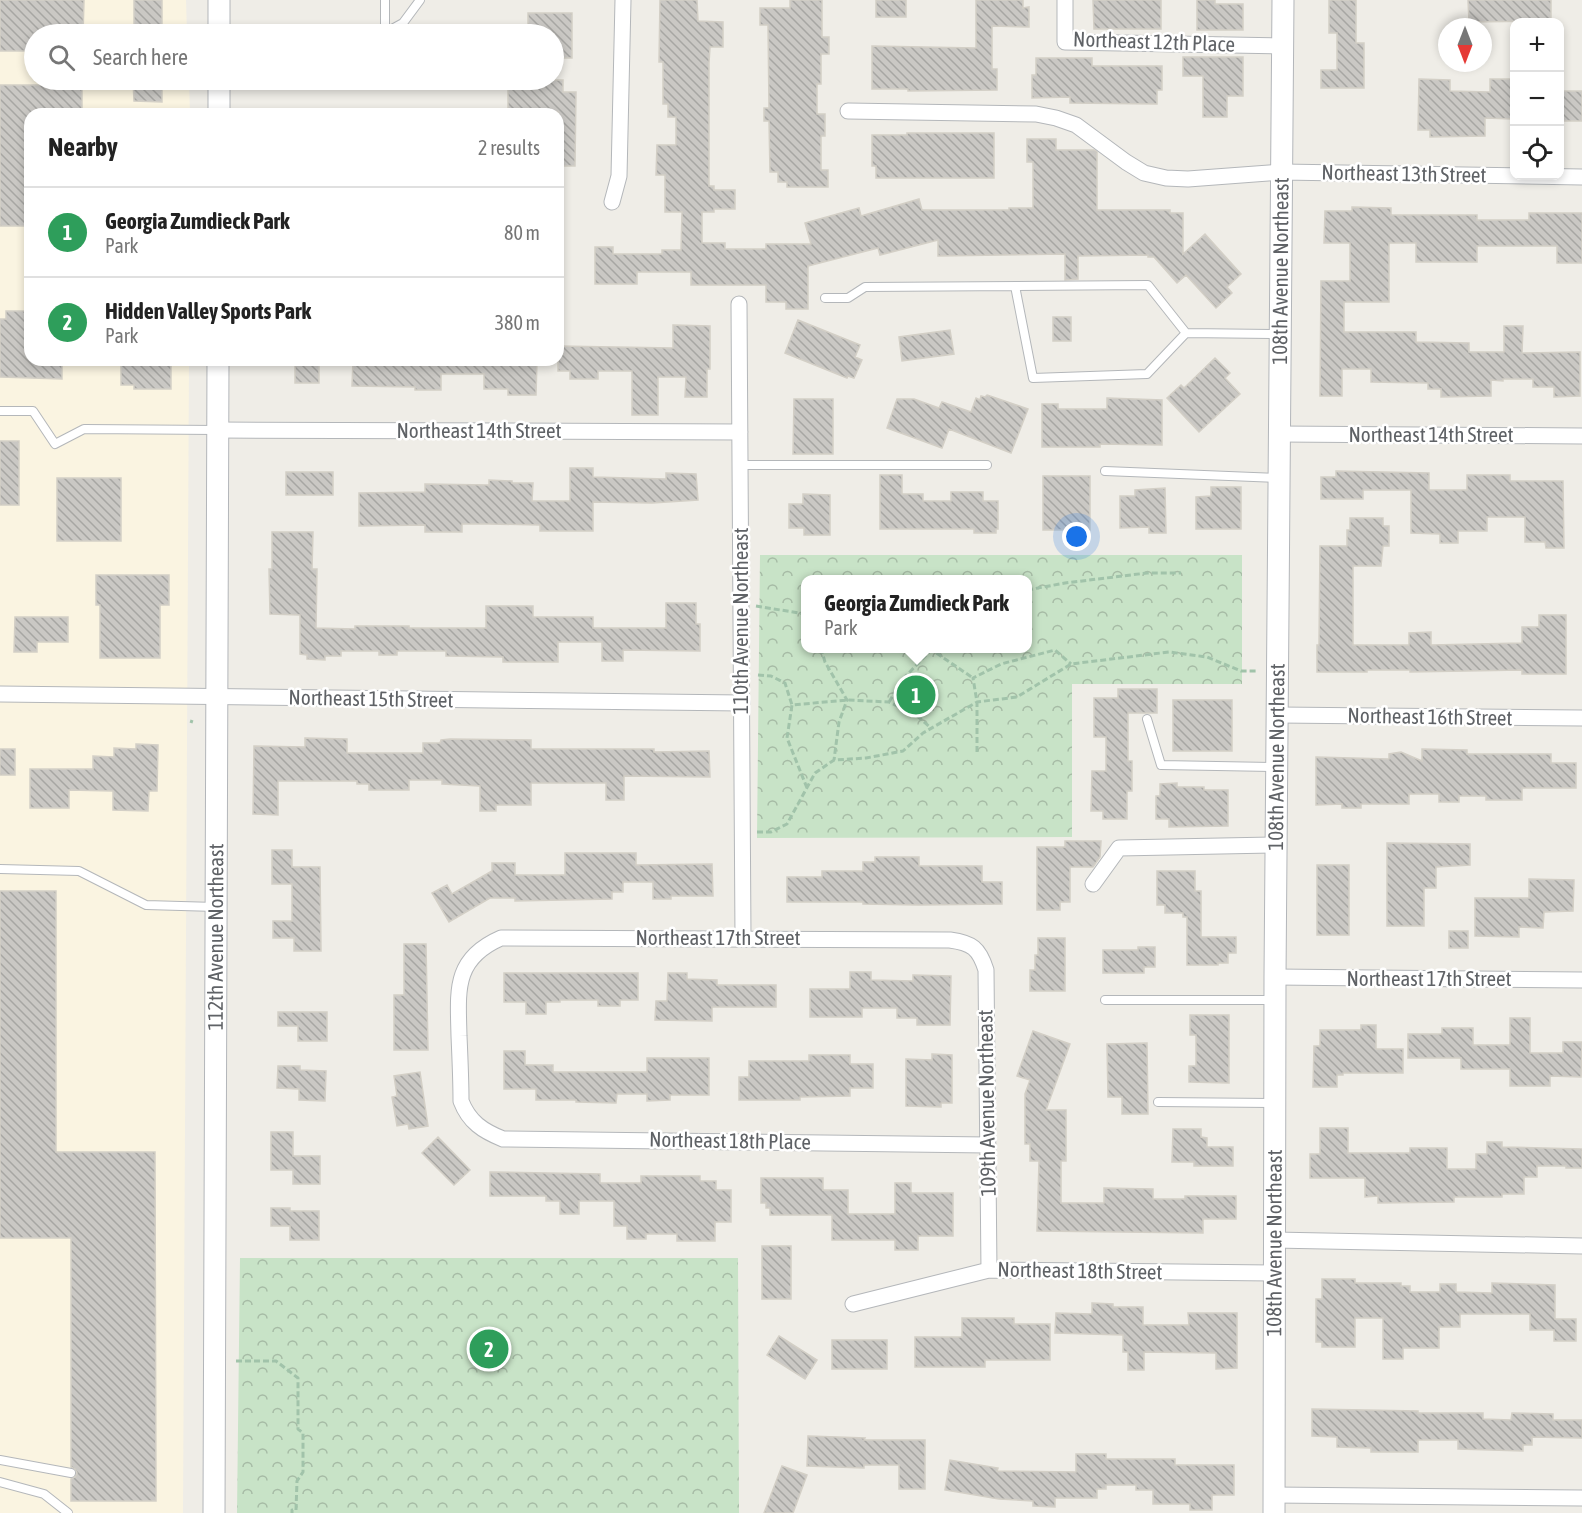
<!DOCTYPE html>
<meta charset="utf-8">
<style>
:root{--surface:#fff;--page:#f2f2f2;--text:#222;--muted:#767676;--line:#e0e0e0;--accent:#2563eb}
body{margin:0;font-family:"Asap Condensed",sans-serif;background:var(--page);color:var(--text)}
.controls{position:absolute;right:18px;top:18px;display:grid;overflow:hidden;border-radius:12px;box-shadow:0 3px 9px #0003}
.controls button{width:54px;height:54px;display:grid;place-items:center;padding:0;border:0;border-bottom:2px solid var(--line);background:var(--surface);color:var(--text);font:30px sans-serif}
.compass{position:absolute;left:1438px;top:18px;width:54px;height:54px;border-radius:50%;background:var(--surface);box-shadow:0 3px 9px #0003;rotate:180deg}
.you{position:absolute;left:1077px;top:537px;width:21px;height:21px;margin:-15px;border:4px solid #fff;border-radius:50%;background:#1a73e8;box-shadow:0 0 0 9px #1a73e833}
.badge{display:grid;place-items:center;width:39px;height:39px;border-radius:50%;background:var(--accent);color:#fff;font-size:20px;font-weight:700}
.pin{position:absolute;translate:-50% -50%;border:3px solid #fff;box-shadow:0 2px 6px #0006}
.popup{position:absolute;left:801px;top:575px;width:231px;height:78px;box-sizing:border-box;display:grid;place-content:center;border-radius:12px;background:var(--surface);filter:drop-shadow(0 2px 4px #0005);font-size:20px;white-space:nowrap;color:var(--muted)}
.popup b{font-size:22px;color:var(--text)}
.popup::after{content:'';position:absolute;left:50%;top:100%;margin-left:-12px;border:12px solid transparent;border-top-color:var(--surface)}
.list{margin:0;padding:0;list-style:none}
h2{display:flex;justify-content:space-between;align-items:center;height:78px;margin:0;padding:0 24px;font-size:26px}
h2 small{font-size:20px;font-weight:400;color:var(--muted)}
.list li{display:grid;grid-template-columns:39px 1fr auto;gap:18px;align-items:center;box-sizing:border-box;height:90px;padding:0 24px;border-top:2px solid var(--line)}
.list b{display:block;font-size:22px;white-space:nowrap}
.list p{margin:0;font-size:20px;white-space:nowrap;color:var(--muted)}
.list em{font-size:20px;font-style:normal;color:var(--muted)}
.icon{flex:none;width:33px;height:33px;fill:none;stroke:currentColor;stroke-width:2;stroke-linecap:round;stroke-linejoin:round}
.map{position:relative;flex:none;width:1582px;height:1513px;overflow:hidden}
.search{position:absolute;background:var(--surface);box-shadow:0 3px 9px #0003;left:24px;top:24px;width:540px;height:66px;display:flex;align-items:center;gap:15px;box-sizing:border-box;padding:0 21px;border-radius:33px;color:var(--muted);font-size:22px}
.panel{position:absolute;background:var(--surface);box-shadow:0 3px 9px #0003;left:24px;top:108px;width:540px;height:258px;border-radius:18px}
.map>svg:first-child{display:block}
.commercial{fill:#faf4e1}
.park{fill:url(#park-crowns);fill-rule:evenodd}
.building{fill:url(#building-back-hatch);stroke:#d3cfc6;stroke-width:1.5}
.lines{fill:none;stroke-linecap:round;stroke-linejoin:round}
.service-casing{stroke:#b4b7ba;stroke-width:10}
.minor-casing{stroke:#b4b7ba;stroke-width:17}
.secondary-casing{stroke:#b3b6ba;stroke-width:23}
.path{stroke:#a1c3aa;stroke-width:3;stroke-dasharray:6 3;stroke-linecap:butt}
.service{stroke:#fff;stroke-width:8}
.minor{stroke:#fff;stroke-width:15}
.secondary{stroke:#fff;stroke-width:21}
.labels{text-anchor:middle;stroke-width:5;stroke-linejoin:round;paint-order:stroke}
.street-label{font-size:21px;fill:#5f6266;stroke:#fff}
</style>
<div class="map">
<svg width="1582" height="1513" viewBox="0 0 1582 1513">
<defs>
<pattern id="park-crowns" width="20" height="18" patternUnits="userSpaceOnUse" patternTransform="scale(1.5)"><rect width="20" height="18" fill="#c8e3c7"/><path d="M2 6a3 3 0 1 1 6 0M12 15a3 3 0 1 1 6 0" fill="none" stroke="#a6bba5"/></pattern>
<pattern id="building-back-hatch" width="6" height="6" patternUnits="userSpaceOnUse" patternTransform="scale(1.5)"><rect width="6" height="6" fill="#cac8c4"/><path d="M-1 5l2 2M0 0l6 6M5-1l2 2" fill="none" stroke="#a7a6a3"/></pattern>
</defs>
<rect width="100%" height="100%" fill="#efede7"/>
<path class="commercial" d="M0 0H186L187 34H34V80H189L190 114H30V360H189L183 1513H0Z"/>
<path class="park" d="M760 555H1242V684H1072V837L757 838ZM805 580H1027V648H805Z
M240 1258H738L739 1513H237Z"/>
<path class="building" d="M0 0H84L83 34H34V51H0Z
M134 0H162V34H134Z
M660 0H697L698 21 723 22V47H710L709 63V186H714V190H735V209H714V212H702V243H725V249H766V244H811L805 223 859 208 861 216 919 199 922 210H1009V208H1033V162H1027V139H1056V150H1094L1097 152V210H1170V213H1183V254L1205 234 1241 274 1227 287 1232 293 1216 308 1186 275 1177 283 1154 257H1148V255L1078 256V279L1065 280V254L938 256V240L880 255 878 248 808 266V309H786V302H766V285H691V272H637V284H595V247H613V254H662V250H681L682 212H665V175H656L657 145H676V117H668V104H663V62H659Z
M790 0H822V37H829V54H821V84H817V114H825V136H821V170H828V187H787V182H778V172H770L769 121H764V108H769L768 25H760V8H790Z
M876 0H906V17H876Z
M976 0H1023V8L1029 7V27L992 26V69H997V90L908 91V89H872V46L976 48Z
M1093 0H1161V29H1094Z
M1197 0H1215V4H1243V30H1197Z
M1329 0H1356V43H1364V88H1321V70H1337V33H1329Z
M1468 0H1551V21L1469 22Z
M528 13H572V58H554V34H546V30H528Z
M1183 57H1243V96H1227V117H1203V76H1183Z
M1036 58H1092V66H1162V90H1157V104L1070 103V97L1032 98V75H1036Z
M1419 79 1450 80V91L1490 92V79H1513L1512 119 1485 118V136L1430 137V130H1418Z
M133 80H162V102L134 101Z
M508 80H563V92H576L575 166H558V112L508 113Z
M0 85H82V114H30V226H0Z
M1560 91H1582V121H1560Z
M907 133H994V178H876V166H872V135H907Z
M1352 207 1391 208V215H1477V220H1529V213H1582V263H1557V246H1477V262H1416V243H1389V302H1344V332H1416V342L1469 343V352H1504V326H1523L1522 353 1580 352V396L1554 397V387H1533V379H1503V381L1491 380V396L1441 397V389H1428V383L1371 382V369H1342V396H1320L1321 281H1350V243H1324L1325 211H1352Z
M6 311H30V360H62V379L0 377V319H6Z
M1053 317H1071V341H1053Z
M798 320 860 345 855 357 862 360 854 378 848 376 847 378 785 353Z
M673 325 710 326V369H707V397H685L686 377H658V415H632V371H598V379H570V371H558V346L673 348Z
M950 330 954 354 902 361 899 337Z
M1215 358 1230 373 1225 378 1240 394 1199 432 1167 398 1181 385 1184 388Z
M295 360H319V383H295Z
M353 360H537L536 395H508V389H484V374H441V390H415V387L352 386Z
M121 362H171V389H134V385H121Z
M987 395 1028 409 1011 453 949 429 942 448 887 428 897 399H914L939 408 942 402 971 412 976 398 980 400 981 396 985 397Z
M1107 398 1162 400V445L1100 444V447H1042V404H1058V409H1107Z
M794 399H833V454H793Z
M0 441H19V505H0Z
M570 468H593V477L666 479V473L696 474 698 500 652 503 593 502V531H540V525L489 524H462V532H425V525L359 526V493L425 492V484L489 485V480L512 481V483H533L532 501H570Z
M1336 471 1429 473V490H1467V475H1510V481H1563L1564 548H1546L1545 542H1525V517H1487V531H1458V543H1440V534L1411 533V490H1363V499H1321V477H1336Z
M286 472H333V495H286Z
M880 475H902V494H923V501H951V492H983V501H998V529H996V533H974V529H880Z
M1043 476H1090V530H1043Z
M57 478H121V541H57Z
M1211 487H1241V529H1196V497L1211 496Z
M1165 488 1166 533H1149V527L1120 528V496H1135V490Z
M803 494 830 495V535H804V528H789V504H803Z
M1350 518H1383V526H1389V546H1383L1381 566H1353V645H1409V633L1431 632V645L1522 643V627H1539V615H1566V674H1522V670L1410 672V670H1367V672H1317V645H1319L1320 546H1347V530H1350Z
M272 532H313L312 569H317L316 628 355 629V626H409V628H486V606H533V617H593V628H666V603H696V624H700V651L623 650V661H602V642H558V662H503V657L446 656V651H397V655H379V651H341V656H325V660L307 659V655L300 654V615L270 614 269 569H272Z
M96 575H169V605H160V658H100V605H96Z
M15 617H68V642H37V652H14Z
M1118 689H1157V713H1128V761H1132V791H1127V819H1103V811H1091L1092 771H1106V737H1094V698H1118Z
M1173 700H1232V751H1173Z
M305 738 347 739V753H423V743H440L441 740 450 739 531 740V749H654V752L709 751 710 777 624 776V800H606V783H531V805H496V811H480V786L442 784V780H409V790H369V784H357V781H278V815L253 814 254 746 305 747Z
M136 744 158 745 157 791H149L148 811 113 810V791L69 790V808H30V769H93V756L114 757V748L136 749Z
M0 749H15V775H0Z
M1422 749 1467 750V754H1551V763H1576V788H1522V800H1486V796H1459V802H1439V794H1409V804H1361V808H1342V804L1316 805V757L1389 759V754L1401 752 1422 761Z
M1177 783V787H1204V790H1228V826L1169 827V819H1156V796H1160V784Z
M1065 841H1101L1100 857 1093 867H1070V902H1060V910H1037V847H1065Z
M1387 843 1470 844V865L1436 867V888H1424V926H1387Z
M272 850H292V867H320L321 951H294V938H273V921H292V884H272Z
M565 853H636V865L712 864 713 896H671V899H653V882H623V892H612V899L515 901V898H490L449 922 432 893 447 885 452 894 492 871V863H515V875H565Z
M875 857H919V866H982V882H1002V904L919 905 863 904V902H787V877H822V871H863V862H875Z
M1317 865H1349V935H1317Z
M1157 871H1195V891H1201V937H1236V953H1228V963H1218V965H1187V917H1183V913H1165V905H1157Z
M1529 879 1574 880 1573 911 1544 912 1543 928 1519 927V937L1475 936V898H1529Z
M0 891H56V1152H155L156 1501H71V1479L75 1477 77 1473 75 1469 71 1467V1238H0Z
M1449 931H1468V948H1449Z
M1038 938H1065V991H1030V970H1035V955H1038Z
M404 944H426L428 1050H394V995H404Z
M1138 947H1155V967H1144V973H1103V950H1138Z
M850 972H871V980L913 981V975L951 976 950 1025H917V1018H897V1008H862V1017H810V989H850Z
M504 973H638V1000H620V1006H598V1000H560V1002H546V1014H526V1002H504Z
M668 973H687V979L717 980V985H776V1007H712V1021L655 1020 656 1001H667Z
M278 1012H327V1041H298V1026H278Z
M1190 1015H1229V1083L1189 1082V1066H1196V1035H1190Z
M1510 1018H1530V1053H1563V1042H1582L1581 1077 1550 1076V1086H1510V1069H1461V1058H1408V1034H1442V1028H1473V1045H1510Z
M1361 1025H1376V1049H1403V1073H1343V1075H1337V1087H1313L1314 1046H1320V1030H1361Z
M1033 1031 1070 1044 1046 1110H1066V1161H1061V1203H1104V1188L1153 1189V1199H1185V1196H1236V1219H1203V1233L1037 1231 1039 1161H1030V1144H1025V1094L1030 1080 1017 1076Z
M1147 1043 1148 1114H1122V1097H1108L1107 1044Z
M504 1051H525V1065H553V1072H647V1058H709V1095H670V1100L647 1101V1094H617L616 1103 576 1102V1100H536V1089H504Z
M932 1054 952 1055V1103H941V1107L906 1106V1059L932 1060Z
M809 1055H850V1064H873V1088H850V1096L800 1097V1100H739V1077H749V1061H809Z
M278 1066H300V1070L326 1071 325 1101 299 1100V1089L277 1088Z
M420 1072 428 1126 409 1129 408 1124 397 1126 392 1097 397 1096 394 1076Z
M1320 1128H1348V1153H1410V1148H1447V1169H1476V1154H1487V1142H1502V1147L1582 1149V1168H1566V1166H1537V1177H1524V1194H1502V1197H1454V1202L1378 1203V1196L1365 1197V1178H1310V1154H1320Z
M1173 1129H1201V1137L1207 1138V1147H1233V1166H1194V1162H1172Z
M271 1132H293V1156H320V1184H293V1170H271Z
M438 1137 470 1170 454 1185 422 1153Z
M490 1172 600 1174V1183H641V1176H700V1181H716V1190H731V1222H715V1241H677V1234H646V1239H627V1226H614V1201H579V1214H560V1201H546V1196H490Z
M761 1178H823V1190H848V1214H895V1183H911V1193H953V1236H918V1250H895V1240H832V1215H770V1208H766V1203H761Z
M271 1208H290V1211H319V1240H290V1226H271Z
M762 1246H791V1299H762Z
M1322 1279H1355V1283H1401V1286H1410V1292H1440V1284H1456V1292L1492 1293V1283L1555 1285V1319H1576V1341H1554V1330H1530V1314H1460V1327H1439V1348H1403V1359H1383V1318H1355V1347H1322V1342H1316V1299H1322Z
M1092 1303 1113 1304V1307H1143V1325H1189L1188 1313H1237V1368L1216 1369V1353L1144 1352V1370H1128V1352H1123V1335L1055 1333 1056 1313 1092 1314Z
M962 1318H1014V1324H1050V1360H985V1367H915V1337H962Z
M779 1336 817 1360 805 1379 767 1355Z
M832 1340H887V1369H832Z
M1312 1409 1418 1411V1413H1483V1419L1511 1420 1512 1413 1553 1414V1420H1582V1438L1532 1437V1445H1523V1451L1458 1449V1440H1418V1452H1371V1448L1337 1447V1437L1312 1436Z
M808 1436 865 1438 864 1440H925V1489H899V1465H864V1468L807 1466Z
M1076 1454H1106V1459H1175V1465H1234V1495H1212V1510H1190V1504H1153V1490H1136V1485H1106V1489H1097V1498H1055V1507L1033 1506V1501L999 1499 945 1490 950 1460 998 1468 997 1471 1076 1472Z
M782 1466 807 1475 793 1513H764Z"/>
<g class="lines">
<defs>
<path id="service" d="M221 29 285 34
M383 34 403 23 420 0
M385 34V0
M1015 286 1033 378 1147 374 1186 333
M825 298H848L865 287 1148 285 1186 333 1278 334
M0 411H33L55 444 84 429 217 430
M740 465H987
M1105 471 1277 478
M1147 719 1161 765 1276 767
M0 869 79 871 146 905 216 907
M1105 1000H1274
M1158 1102 1273 1103
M0 1460 71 1473
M0 1482 44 1494 68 1513"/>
<path id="minor" d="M1065 0V42L1282 46
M848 111 1036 114 1056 118 1076 125 1126 162 1144 173 1166 178 1188 179 1282 172 1582 177
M612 202 619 176 623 0
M739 304 743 938
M218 430 740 432
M1279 434 1582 436
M0 694 742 703
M1279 715 1582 718
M1093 884 1119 848 1277 845
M1275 977 1582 980
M988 1145 503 1139C483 1131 469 1122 461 1101 461 1080 460 1058 459 1036 458 991 453 959 501 938L950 940C972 943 979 948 986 970L989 1270
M1274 1240 1582 1246
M853 1304 989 1270 1274 1273
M1274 1495 1582 1498"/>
<g id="secondary">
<path d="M219 0V34"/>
<path d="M219 114V80"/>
<path id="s1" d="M214 1513 218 360"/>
<path id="s2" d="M1274 1513 1275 977 1283 0"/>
</g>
</defs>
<use href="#service" class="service-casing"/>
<use href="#minor" class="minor-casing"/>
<use href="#secondary" class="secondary-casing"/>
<path class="path" d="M1027 590 1065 583 1147 573H1181
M756 606 805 614
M821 648 825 662 847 700 839 722 834 760
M929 648 973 678
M758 675 771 676 785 683 792 705
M889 702 903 679 930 651
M191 723 192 720
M977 752V702L973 678 1001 664 1055 650 1071 664
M807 788 787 738 792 705 847 700 889 702 916 715 931 728
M757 832H771L787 824 815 773 834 760 866 758 903 751 923 733 977 702 1017 697 1071 664 1169 652 1207 657 1241 671H1258
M236 1361H276L298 1378V1429L303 1433V1472L297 1481 296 1510H292V1513"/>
<use href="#service" class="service"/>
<use href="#minor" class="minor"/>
<use href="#secondary" class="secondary"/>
</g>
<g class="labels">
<g class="street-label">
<text transform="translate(1154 42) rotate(2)" y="7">Northeast 12th Place</text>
<text transform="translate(1404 174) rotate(1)" y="7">Northeast 13th Street</text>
<text dy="7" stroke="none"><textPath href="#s2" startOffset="1242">108th Avenue Northeast</textPath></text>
<text x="479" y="438">Northeast 14th Street</text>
<text x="1431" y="442">Northeast 14th Street</text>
<text transform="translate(741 621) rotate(-90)" y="7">110th Avenue Northeast</text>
<text transform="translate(371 699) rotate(1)" y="7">Northeast 15th Street</text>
<text transform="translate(1430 717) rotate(1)" y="7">Northeast 16th Street</text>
<text dy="7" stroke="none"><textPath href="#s2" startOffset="756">108th Avenue Northeast</textPath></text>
<text dy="7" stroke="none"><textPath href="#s1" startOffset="576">112th Avenue Northeast</textPath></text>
<text x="718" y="945">Northeast 17th Street</text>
<text x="1429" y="986">Northeast 17th Street</text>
<text transform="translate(987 1103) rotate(-91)" y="7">109th Avenue Northeast</text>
<text transform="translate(730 1141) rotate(1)" y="7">Northeast 18th Place</text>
<text dy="7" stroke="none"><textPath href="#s2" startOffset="270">108th Avenue Northeast</textPath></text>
<text transform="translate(1080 1271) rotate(1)" y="7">Northeast 18th Street</text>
</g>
</g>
</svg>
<div class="controls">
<button>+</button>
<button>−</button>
<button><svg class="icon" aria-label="locate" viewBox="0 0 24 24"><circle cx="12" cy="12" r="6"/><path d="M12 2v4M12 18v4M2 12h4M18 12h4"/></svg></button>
</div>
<svg class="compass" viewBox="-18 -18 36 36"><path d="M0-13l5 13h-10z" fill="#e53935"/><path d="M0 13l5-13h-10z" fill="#767676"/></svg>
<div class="you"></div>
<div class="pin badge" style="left:916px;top:695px;background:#2e9e5b">1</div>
<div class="popup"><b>Georgia Zumdieck Park</b>Park</div>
<div class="pin badge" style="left:489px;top:1349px;background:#2e9e5b">2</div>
<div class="search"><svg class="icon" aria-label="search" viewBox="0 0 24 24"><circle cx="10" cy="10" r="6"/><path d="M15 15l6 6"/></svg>Search here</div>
<section class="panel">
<h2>Nearby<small>2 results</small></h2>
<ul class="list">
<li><span class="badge" style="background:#2e9e5b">1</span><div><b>Georgia Zumdieck Park</b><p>Park</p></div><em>80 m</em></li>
<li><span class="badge" style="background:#2e9e5b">2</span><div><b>Hidden Valley Sports Park</b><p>Park</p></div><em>380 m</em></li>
</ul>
</section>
</div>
